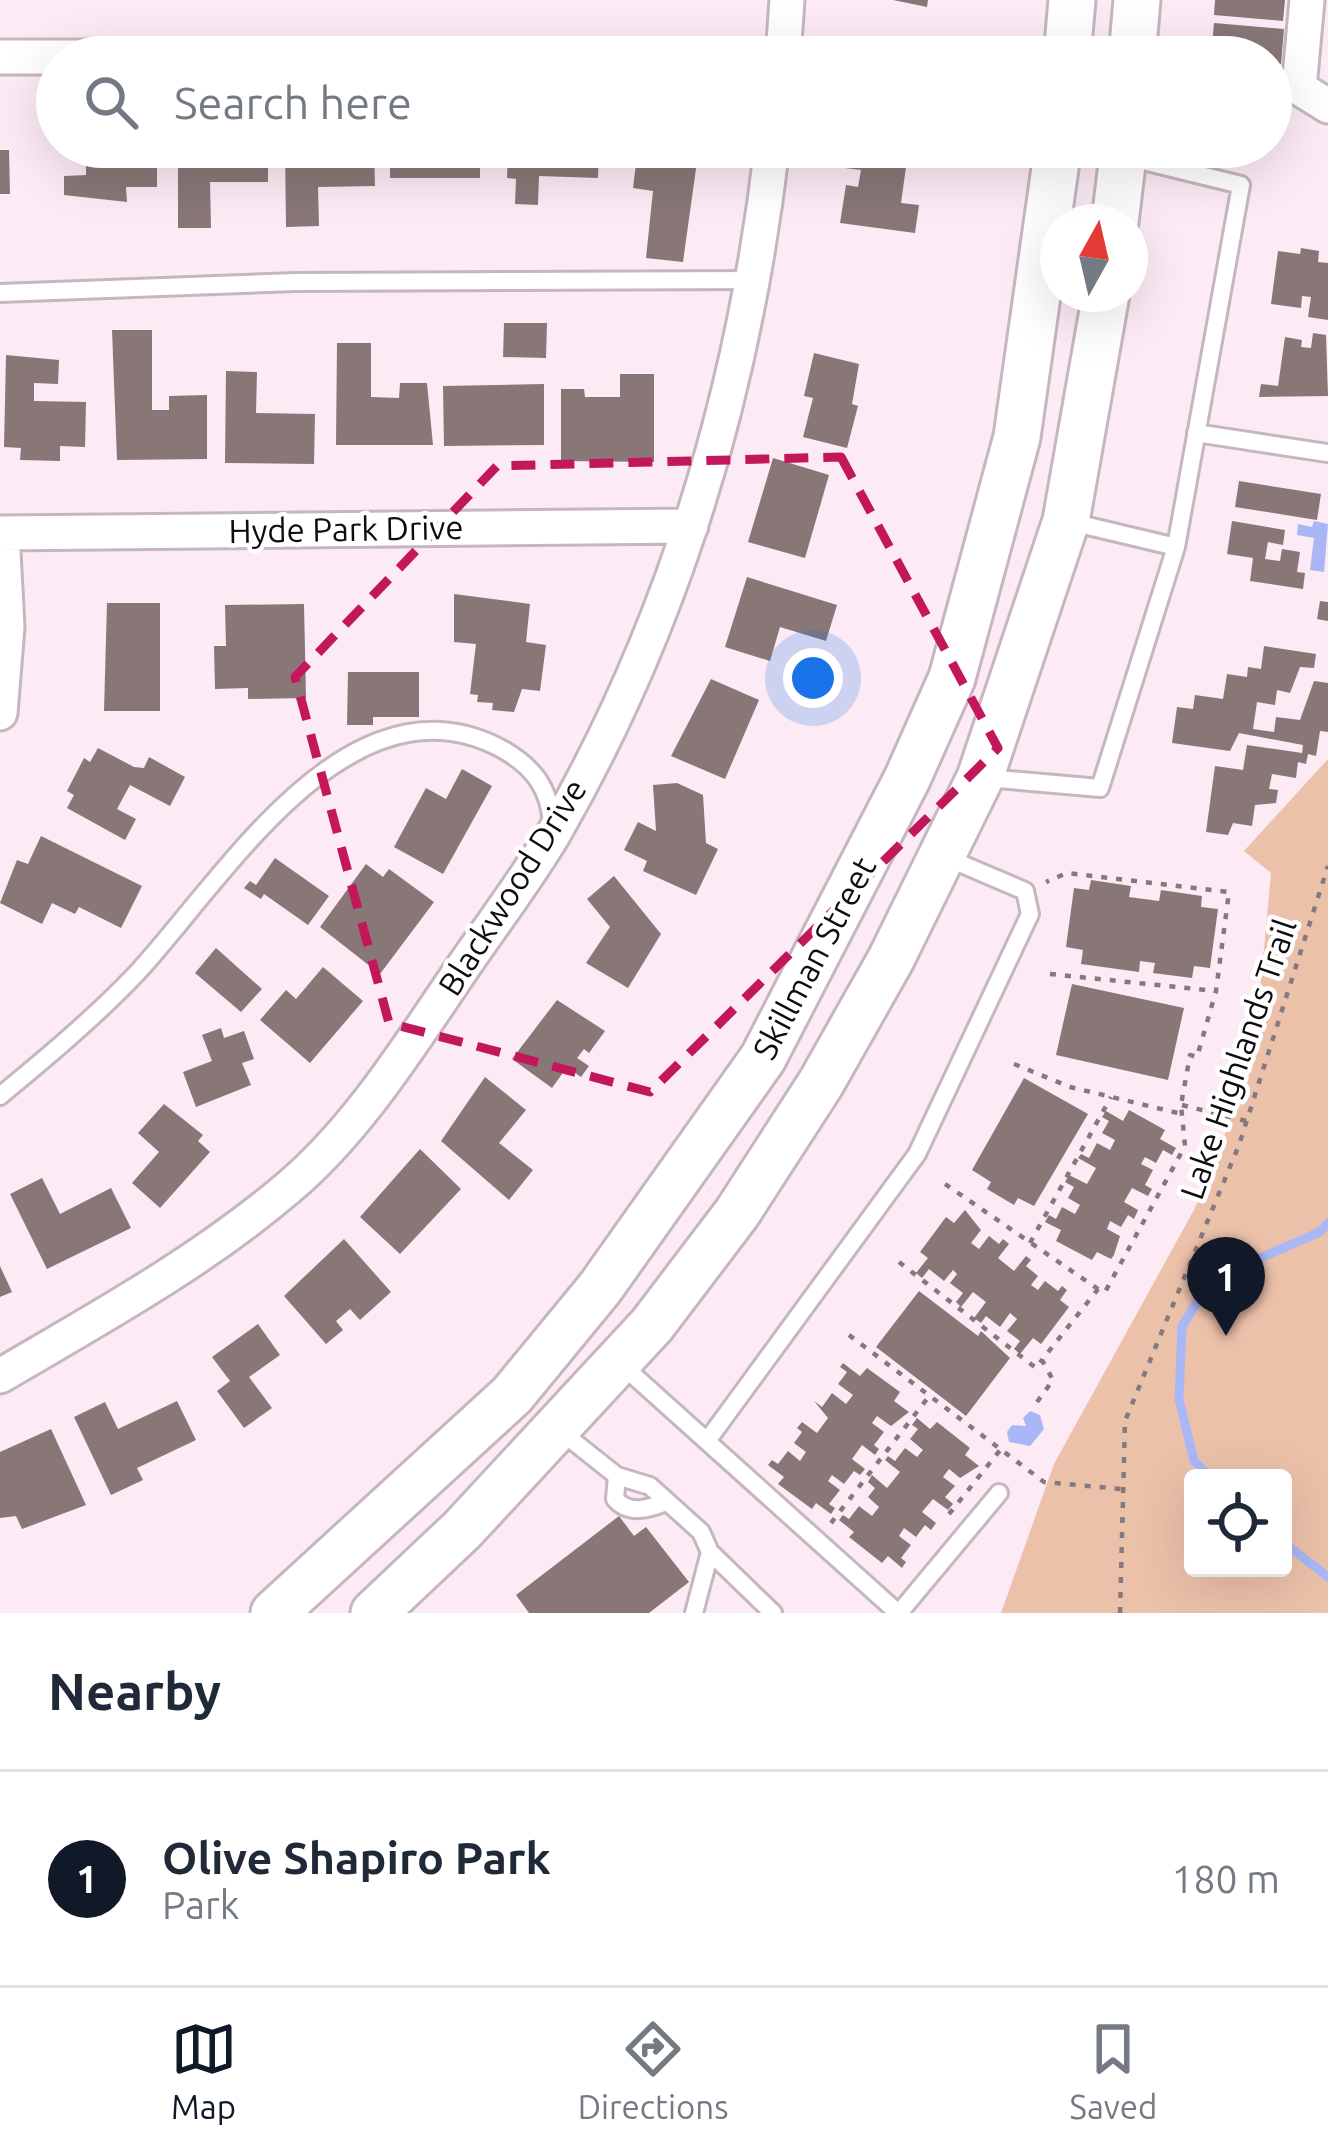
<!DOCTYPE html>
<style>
:root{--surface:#fff;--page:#f6f6f7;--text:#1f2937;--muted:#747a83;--line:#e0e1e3;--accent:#111827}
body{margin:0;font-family:Ubuntu,sans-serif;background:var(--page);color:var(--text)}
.controls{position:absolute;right:36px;bottom:36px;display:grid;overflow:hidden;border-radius:12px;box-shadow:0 12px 48px #0002}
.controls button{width:108px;height:108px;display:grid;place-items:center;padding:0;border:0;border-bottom:3px solid var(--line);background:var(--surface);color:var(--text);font:60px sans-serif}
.compass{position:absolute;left:1040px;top:204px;width:108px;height:108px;border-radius:50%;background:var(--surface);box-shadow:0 12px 48px #0002;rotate:8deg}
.you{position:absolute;left:813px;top:678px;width:42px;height:42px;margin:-30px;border:9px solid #fff;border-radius:50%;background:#1a73e8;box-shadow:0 0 0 18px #1a73e833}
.badge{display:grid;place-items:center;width:78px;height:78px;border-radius:50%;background:var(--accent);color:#fff;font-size:39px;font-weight:700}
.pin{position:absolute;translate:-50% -99px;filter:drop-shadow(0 3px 6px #0008)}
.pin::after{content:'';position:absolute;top:63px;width:42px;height:36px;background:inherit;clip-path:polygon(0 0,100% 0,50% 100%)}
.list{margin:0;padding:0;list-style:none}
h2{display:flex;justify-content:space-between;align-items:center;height:156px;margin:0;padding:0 48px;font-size:51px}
h2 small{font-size:39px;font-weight:400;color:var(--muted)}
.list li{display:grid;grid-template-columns:78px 1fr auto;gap:36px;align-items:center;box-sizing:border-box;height:216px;padding:0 48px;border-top:3px solid var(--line)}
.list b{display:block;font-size:45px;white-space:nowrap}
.list p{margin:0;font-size:39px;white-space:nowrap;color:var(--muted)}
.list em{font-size:39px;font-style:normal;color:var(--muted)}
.icon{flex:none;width:66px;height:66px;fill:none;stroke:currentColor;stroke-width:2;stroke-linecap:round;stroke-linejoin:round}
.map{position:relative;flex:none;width:1328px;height:1613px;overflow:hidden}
.search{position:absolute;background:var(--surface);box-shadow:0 12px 48px #0002;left:36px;right:36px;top:36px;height:132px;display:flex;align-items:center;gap:30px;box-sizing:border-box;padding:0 42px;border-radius:66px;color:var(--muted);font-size:45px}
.sheet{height:372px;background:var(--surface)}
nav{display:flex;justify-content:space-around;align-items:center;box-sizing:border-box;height:168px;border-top:3px solid var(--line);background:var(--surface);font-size:33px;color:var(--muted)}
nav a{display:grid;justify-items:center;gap:6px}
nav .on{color:var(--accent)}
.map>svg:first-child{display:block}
.green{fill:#ecc1a9;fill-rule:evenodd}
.water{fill:#a9b7f7}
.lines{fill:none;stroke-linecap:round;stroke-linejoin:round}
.stream{stroke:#a9b7f7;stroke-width:9}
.building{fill:#897777}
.service-casing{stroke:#c6b6bf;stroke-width:22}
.minor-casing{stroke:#c6b6bf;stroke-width:39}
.secondary-casing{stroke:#c6b6bf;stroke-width:51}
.path{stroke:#857980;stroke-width:4.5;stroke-dasharray:6 9;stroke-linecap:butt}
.service{stroke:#fff;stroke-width:16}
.minor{stroke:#fff;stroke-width:33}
.secondary{stroke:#fff;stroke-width:45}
.marked{fill:none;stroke:#c2185b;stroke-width:9;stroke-dasharray:24 15;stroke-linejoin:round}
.labels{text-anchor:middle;stroke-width:9;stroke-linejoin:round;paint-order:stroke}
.street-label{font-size:33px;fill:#100b0e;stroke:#fff}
</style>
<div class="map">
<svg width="1328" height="1613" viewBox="0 0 1328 1613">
<rect width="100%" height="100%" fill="#fceaf4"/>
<path class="green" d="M1328 759V1613H1001L1054 1464 1195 1208 1253 1065 1271 873 1244 851ZM1283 1478V1568H1193V1478Z"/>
<path class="water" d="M1314 521 1328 524 1324 572 1310 570 1314 538 1297 535 1298 524 1312 527Z
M1030 1411 1040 1415 1044 1429 1030 1446 1009 1442 1007 1432 1012 1425 1026 1426 1023 1418Z"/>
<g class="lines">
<path class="stream" d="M1212 1478 1194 1461 1179 1399 1182 1326 1202 1294 1258 1259 1320 1232 1328 1223
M1283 1542 1328 1577"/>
</g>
<path class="building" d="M893 0H928L927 7Z
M1215 0H1285L1283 21 1214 15Z
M1214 23 1284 29 1281 64 1271 63V57H1211Z
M86 147H157V187H126L127 202 64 195V176L86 175Z
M178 147H268V182H210L211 228H178Z
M285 147H374L375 186 318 187 319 226 286 227Z
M390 147H480V178H390Z
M508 147H599L598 178 539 176 538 205 515 204 516 179 507 178Z
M638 147H699L683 262 646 258 653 191 633 188Z
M848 147H884L882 157 907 160 901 203 919 205 915 233 840 223 846 185 858 187 861 170 845 168Z
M0 150H9L10 194H0Z
M1301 248 1319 251 1318 262 1328 263V320L1308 317 1311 297 1302 296 1301 308 1271 304 1278 251 1300 254Z
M504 323H547L546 358 503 357Z
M112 330H152V410H169V396L207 395V459L117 460Z
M1313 333 1326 335 1328 396 1259 397 1261 384 1278 386 1285 337 1302 340 1301 347 1311 348Z
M337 343H371V397L399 398 400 383H427L433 445H336Z
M814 353 859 364 852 404 858 406 847 448 803 437 813 398 804 396Z
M6 355 59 360 58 384 34 383V401L86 402 85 447 60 446V461L20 460 21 448 4 447Z
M226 371 257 372 256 413 315 414 314 464 225 463Z
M620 374H654V462L561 461V389H584L585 397H620Z
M544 384V445L444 446 443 386Z
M773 458 829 475 805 558 748 542Z
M1239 481 1321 494 1317 520 1235 507Z
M1232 521 1285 530 1283 545 1268 542 1265 559 1280 561 1282 549 1300 552 1297 572 1305 573 1303 589 1250 581 1253 558 1227 554Z
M747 577 837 605 826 641 780 627 770 661 725 647Z
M454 594 530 604 526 642 546 645 540 691 522 689 514 712 492 710 493 703 477 702 478 695 470 694 476 644 454 642Z
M1320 601 1328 602V621L1317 619Z
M107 603H160V711H104Z
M304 604 306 698 248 699V688L215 689 214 646H226L225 605Z
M1264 646 1316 654 1314 668 1300 667 1290 693 1277 690 1275 705 1257 702 1253 729 1274 732 1276 717 1300 720 1314 681 1328 683V732L1320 731 1316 756 1308 754 1306 764 1298 762 1296 778 1272 774 1269 789 1278 790 1276 803 1255 805 1252 826 1233 823 1228 835 1206 832 1215 766 1243 770 1247 745 1302 753 1303 745 1239 733 1230 751 1172 743 1177 707 1193 709 1195 695 1223 699 1227 674 1247 677 1248 667 1261 669Z
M348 672H419V717H373V725H347Z
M711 679 759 700 725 779 671 756Z
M98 748 134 767 144 768 149 757 185 777 170 806 130 785 117 809 136 819 125 840 67 808 74 795 67 791 84 758 90 762Z
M462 769 492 786 443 874 394 847 426 788 446 799Z
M677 783 703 795 706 843 718 849 696 895 643 871 647 861 624 850 638 822 656 831 653 785Z
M41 836 142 886 121 928 79 907 75 914 52 903 42 924 0 903 17 860 28 864Z
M275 858 329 896 308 925 264 894 261 899 244 888 250 881 256 885Z
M366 864 383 877 389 869 434 902 380 974 320 927Z
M614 876 661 934 628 988 586 963 610 927 587 899Z
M1091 880 1131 886 1129 897 1159 901 1161 890 1202 896 1201 907 1218 909 1210 968 1194 966 1192 978 1153 973 1155 963 1140 961 1139 972 1081 964 1083 950 1066 947 1074 888 1089 890Z
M216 948 262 989 241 1012 195 973Z
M323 967 363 1001 310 1063 260 1020 286 990 296 999Z
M1072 984 1184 1008 1168 1080 1056 1055Z
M557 1000 605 1031 589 1053 584 1049 577 1058 589 1066 581 1077 567 1067 552 1088 512 1059Z
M221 1028 224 1038 244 1031 254 1059 242 1063 251 1085 196 1107 183 1072 212 1061 202 1035Z
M485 1077 526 1110 499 1143 533 1170 509 1200 441 1141Z
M1024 1078 1088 1114 1034 1206 1018 1198 1014 1205 987 1189 991 1182 972 1170Z
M164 1104 203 1135 198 1141 210 1152 160 1208 132 1183 159 1152 138 1133Z
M1129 1110 1165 1130 1160 1139 1176 1148 1172 1155 1163 1150 1156 1163 1145 1157 1141 1164 1153 1170 1145 1185 1152 1189 1148 1196 1132 1188 1124 1202 1138 1210 1134 1219 1128 1215 1121 1227 1110 1221 1107 1229 1120 1236 1114 1255 1111 1259 1097 1252 1092 1260 1056 1241 1061 1230 1045 1222 1049 1215 1056 1219 1062 1207 1075 1214 1080 1205 1068 1198 1074 1187 1065 1182 1069 1175 1087 1184 1096 1168 1078 1158 1081 1154 1089 1158 1097 1143 1110 1150 1115 1140 1102 1133 1109 1121 1102 1117 1106 1111 1123 1121Z
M420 1149 461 1189 400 1254 360 1217Z
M42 1178 60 1214 111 1188 131 1228 47 1269 10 1194Z
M965 1210 981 1230 971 1243 979 1249 989 1236 999 1244 1003 1239 1009 1244 998 1258 1014 1271 1026 1256 1031 1260 1026 1266 1038 1276 1031 1285 1038 1290 1045 1281 1058 1291 1062 1286 1067 1290 1060 1300 1069 1307 1041 1344 1033 1338 1020 1354 1014 1349 1020 1341 1007 1331 1017 1319 1010 1313 1000 1327 986 1316 981 1323 974 1318 986 1302 973 1292 961 1307 956 1302 963 1293 950 1283 957 1274 953 1270 944 1281 929 1269 922 1278 916 1273 928 1258 920 1252 946 1217 954 1223Z
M344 1239 391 1292 360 1320 350 1309 336 1321 343 1330 326 1344 284 1296Z
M0 1266 12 1292 0 1297Z
M919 1291 978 1336 981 1331 1010 1358 966 1416 876 1347Z
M258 1324 280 1355 249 1377 272 1408 244 1428 217 1391 230 1381 212 1357Z
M843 1363 860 1376 867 1368 900 1392 894 1401 909 1412 891 1426 877 1416 872 1423 884 1432 874 1445 879 1449 875 1455 862 1445 852 1459 865 1469 860 1475 854 1471 844 1484 832 1475 828 1481 840 1490 829 1504 835 1508 831 1514 816 1503 812 1509 778 1484 784 1477 768 1465 772 1460 778 1464 788 1451 800 1461 806 1452 794 1443 802 1432 797 1428 802 1422 817 1433 828 1418 814 1401 822 1407 832 1393 846 1404 853 1395 838 1384 847 1372 840 1367Z
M177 1401 196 1440 137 1468 143 1480 111 1495 74 1417 105 1402 118 1429Z
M917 1418 930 1429 937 1422 970 1448 965 1455 979 1466 960 1478 949 1469 943 1477 955 1486 945 1497 953 1504 948 1510 933 1499 922 1512 936 1523 931 1530 925 1525 916 1537 904 1528 899 1536 911 1545 901 1558 906 1562 902 1568 888 1556 882 1563 849 1537 854 1532 839 1520 843 1515 849 1519 859 1506 872 1516 879 1507 868 1497 875 1488 868 1482 872 1475 887 1488 900 1472 885 1460 888 1456 895 1461 905 1448 917 1457 923 1450 910 1439 918 1429 912 1425Z
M51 1429 86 1505 22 1529 16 1516 0 1518V1452Z
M619 1516 634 1536 646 1527 689 1582 649 1613H529L516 1595Z"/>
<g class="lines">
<defs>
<path id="service" d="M0 293 296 282 755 280
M1196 433 1327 453
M1067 521 1176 547
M986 778 1100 788 1176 547 1241 185 1123 156
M0 1096C46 1058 94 1018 136 974 222 882 348 669 500 748 533 766 550 788 552 825
M622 1365 898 1613
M559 1430 617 1476 650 1486 701 1532 710 1552 694 1613
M707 1441 917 1154 1030 914 1025 891 945 857
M617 1476 615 1499C629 1515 648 1509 666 1502
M710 1552 773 1613
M899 1613 999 1493"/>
<path id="minor" d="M1307 0 1299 88 1328 106
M0 57H621
M783 57 787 0
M0 533 691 526
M0 713 7 627 2 533
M0 1376C99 1318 201 1262 288 1188 356 1131 408 1048 457 976 489 928 525 882 554 833 676 621 744 389 772 147"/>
<path id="secondary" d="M1067 57 1072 0
M1132 57 1137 0
M1115 222 1124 147
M274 1613 512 1395 600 1288 763 1058 907 779 952 678 1017 437 1058 147
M374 1613 462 1530 652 1325 737 1213 821 1083 891 959 980 778 1066 521 1106 294"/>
</defs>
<use href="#service" class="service-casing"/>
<use href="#minor" class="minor-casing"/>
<use href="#secondary" class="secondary-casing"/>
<path class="path" d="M1050 974 1216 991
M1014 1064 1070 1087 1182 1114
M1182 1105 1246 1121
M945 1184 1098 1289
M1030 1243 1111 1097
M899 1262 1036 1368 1042 1360
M849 1335 1044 1482 1121 1489
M1037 1402 1053 1380 1042 1360 1098 1289 1105 1292 1185 1146 1181 1105 1190 1055 1197 1057 1216 991 1229 892 1067 873 1046 882
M949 1514 1001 1449
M831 1523 930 1395
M1120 1613 1125 1421 1239 1145 1328 866"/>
<use href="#service" class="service"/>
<use href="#minor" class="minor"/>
<use href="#secondary" class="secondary"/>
</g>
<path class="marked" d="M841 457 998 748 650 1092 389 1023 295 677 497 466Z"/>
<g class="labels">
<g class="street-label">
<text transform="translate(346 529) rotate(-1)" y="12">Hyde Park Drive</text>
<text transform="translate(512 887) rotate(-58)" y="12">Blackwood Drive</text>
<text transform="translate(814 958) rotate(-62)" y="12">Skillman Street</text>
<text transform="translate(1238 1059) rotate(-71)" y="12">Lake Highlands Trail</text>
</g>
</g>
</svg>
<div class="controls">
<button><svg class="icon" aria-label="locate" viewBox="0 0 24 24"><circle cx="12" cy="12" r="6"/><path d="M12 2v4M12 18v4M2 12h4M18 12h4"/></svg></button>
</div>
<svg class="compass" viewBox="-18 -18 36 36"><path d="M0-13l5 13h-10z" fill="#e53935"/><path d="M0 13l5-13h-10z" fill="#747a83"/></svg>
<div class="you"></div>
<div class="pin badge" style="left:1226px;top:1336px">1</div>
<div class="search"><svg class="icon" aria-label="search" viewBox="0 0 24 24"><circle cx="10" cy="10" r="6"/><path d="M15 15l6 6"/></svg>Search here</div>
</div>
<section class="sheet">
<h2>Nearby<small></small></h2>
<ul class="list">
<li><span class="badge">1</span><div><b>Olive Shapiro Park</b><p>Park</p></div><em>180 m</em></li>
</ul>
</section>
<nav>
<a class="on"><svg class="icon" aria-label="map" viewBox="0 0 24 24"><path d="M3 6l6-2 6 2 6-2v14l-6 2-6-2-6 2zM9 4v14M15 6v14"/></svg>Map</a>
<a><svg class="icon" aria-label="directions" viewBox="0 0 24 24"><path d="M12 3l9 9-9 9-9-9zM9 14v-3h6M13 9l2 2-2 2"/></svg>Directions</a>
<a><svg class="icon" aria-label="saved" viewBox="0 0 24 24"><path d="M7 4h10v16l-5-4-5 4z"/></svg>Saved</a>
</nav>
